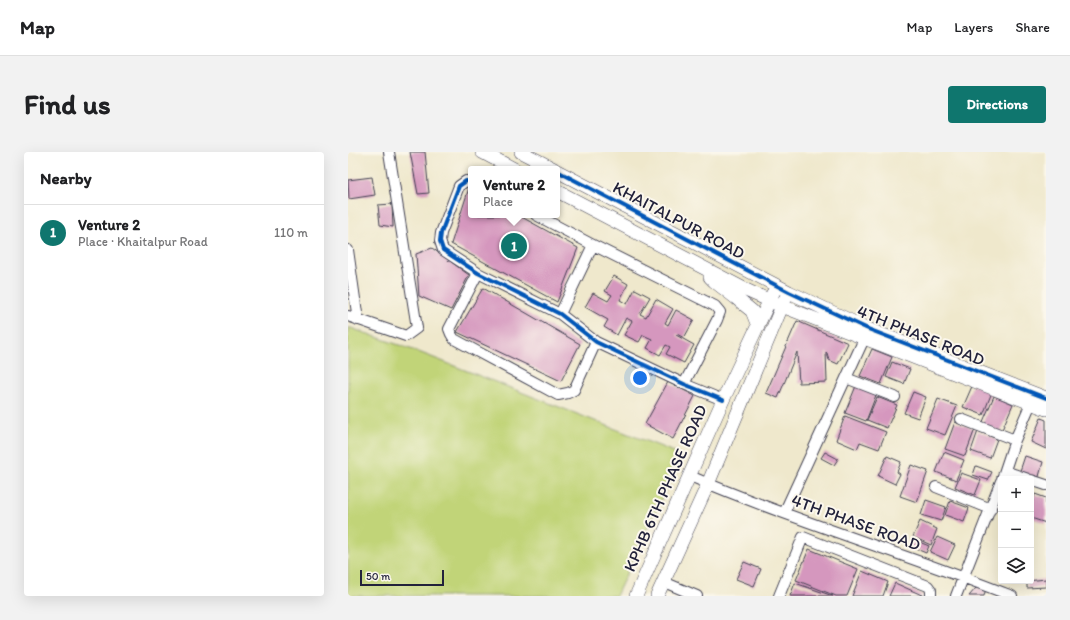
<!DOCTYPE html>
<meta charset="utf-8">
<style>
:root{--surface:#fff;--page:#f2f2f2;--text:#202124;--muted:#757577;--line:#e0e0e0;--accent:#0f766e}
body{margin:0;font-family:Itim,sans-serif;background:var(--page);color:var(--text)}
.controls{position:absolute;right:12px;bottom:12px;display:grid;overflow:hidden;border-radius:4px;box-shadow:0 4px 16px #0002}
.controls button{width:36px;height:36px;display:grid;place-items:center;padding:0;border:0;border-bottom:1px solid var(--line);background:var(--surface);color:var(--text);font:20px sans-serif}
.scale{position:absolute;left:12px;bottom:10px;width:84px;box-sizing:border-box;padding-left:4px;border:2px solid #22223b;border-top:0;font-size:11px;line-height:14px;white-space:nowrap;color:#22223b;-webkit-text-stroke:3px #fbf7ec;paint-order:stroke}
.you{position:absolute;left:292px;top:226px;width:14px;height:14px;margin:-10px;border:3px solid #fff;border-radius:50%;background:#1a73e8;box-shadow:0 0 0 6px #1a73e833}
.badge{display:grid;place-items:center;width:26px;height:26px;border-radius:50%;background:var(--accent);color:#fff;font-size:13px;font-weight:700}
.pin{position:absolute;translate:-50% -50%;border:2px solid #fff;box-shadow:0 1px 4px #0006}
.popup{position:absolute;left:120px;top:14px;width:92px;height:52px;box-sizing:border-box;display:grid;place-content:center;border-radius:4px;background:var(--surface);filter:drop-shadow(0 1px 3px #0005);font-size:13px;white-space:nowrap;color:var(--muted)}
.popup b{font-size:15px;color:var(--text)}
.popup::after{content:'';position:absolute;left:50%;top:100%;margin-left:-8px;border:8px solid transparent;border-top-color:var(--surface)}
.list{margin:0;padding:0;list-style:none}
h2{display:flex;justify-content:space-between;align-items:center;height:52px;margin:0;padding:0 16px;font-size:17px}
h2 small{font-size:13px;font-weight:400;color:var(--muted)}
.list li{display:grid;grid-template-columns:26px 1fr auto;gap:12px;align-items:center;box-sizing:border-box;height:56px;padding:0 16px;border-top:1px solid var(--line)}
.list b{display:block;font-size:15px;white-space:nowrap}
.list p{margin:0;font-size:13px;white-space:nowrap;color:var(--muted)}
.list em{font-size:13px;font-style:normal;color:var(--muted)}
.icon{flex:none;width:22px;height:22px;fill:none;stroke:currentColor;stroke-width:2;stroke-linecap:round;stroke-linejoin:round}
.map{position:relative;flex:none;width:698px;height:444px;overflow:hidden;border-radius:4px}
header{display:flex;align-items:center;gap:24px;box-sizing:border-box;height:56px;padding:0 20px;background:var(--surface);border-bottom:1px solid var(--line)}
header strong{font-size:19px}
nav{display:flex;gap:22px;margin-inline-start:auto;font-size:14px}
.intro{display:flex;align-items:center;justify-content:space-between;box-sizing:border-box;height:96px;padding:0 24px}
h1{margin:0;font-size:28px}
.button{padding:10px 18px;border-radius:4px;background:var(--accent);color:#fff;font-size:14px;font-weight:700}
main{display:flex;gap:24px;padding:0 24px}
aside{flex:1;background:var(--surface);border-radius:4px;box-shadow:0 4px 16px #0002}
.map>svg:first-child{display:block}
.grass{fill:#c1d478;stroke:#727b5a}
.building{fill:#d597be}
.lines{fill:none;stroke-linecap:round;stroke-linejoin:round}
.minor-casing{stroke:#414051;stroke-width:12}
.tertiary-casing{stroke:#414051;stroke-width:14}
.minor{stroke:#fff;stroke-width:10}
.tertiary{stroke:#fff;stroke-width:13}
.cycleway-casing{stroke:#fbf7ec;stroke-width:6}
.cycleway{stroke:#0057b8;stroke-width:4}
.labels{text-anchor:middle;stroke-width:4;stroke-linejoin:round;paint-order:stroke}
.street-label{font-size:17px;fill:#22223b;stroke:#fbf7ec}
</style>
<header>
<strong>Map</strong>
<nav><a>Map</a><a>Layers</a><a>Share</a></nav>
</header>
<div class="intro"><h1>Find us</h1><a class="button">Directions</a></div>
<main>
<aside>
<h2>Nearby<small></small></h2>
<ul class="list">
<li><span class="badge">1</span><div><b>Venture 2</b><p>Place · Khaitalpur Road</p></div><em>110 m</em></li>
</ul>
</aside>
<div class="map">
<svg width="698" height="444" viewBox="0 0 698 444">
<rect width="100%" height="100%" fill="#fbf7ec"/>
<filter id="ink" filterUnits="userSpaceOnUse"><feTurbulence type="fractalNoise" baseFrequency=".025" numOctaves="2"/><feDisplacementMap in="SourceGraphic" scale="8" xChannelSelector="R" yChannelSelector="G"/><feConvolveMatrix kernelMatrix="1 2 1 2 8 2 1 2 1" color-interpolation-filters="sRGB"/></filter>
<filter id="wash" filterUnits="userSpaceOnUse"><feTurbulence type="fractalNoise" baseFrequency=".012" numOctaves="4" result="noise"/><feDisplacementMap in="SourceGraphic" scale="16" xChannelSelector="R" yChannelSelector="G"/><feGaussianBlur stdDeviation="0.9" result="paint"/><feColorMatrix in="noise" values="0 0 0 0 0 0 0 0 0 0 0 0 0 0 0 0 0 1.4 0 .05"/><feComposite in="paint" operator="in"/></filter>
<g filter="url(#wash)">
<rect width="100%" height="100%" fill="#efe8cc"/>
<path class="grass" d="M0 175 68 199 334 303 268 444H0Z"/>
<g id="blocks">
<path class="building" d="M62 0H77L81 41 70 42Z
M24 25 27 43 1 47 0 28Z
M121 36 123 37V63H170L230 96 209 150 103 92Z
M44 52 45 75 32 73 30 53Z
M84 96 121 123 103 158 71 144 68 102Z
M266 124 280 132 272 148 279 152 287 137 302 145 292 162 298 165 308 147 325 157 317 171 320 173 328 158 346 168 336 186 329 182 328 183 346 193 336 211 318 202 322 195 318 193 312 203 299 196 304 187 295 183 291 190 276 183 284 169 278 166 269 183 256 175 260 168 237 155 245 141 260 149 264 143 257 139Z
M135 136 232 192 213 229 109 180Z
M449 169 500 191 490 212 481 208 479 201 478 200 479 230 451 231 449 200 430 246 418 241Z
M524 197 544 205 533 232 512 224Z
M544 210 562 217 556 232 538 225Z
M320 230 347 244 325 287 297 272Z
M625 232 644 240 635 263 615 255Z
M508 234 528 243 518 269 497 261Z
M565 240 578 245 570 266 556 261Z
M646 244 665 252 653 280 634 272Z
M529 245 549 253 539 276 519 268Z
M590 247 609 254 597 283 578 276Z
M497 264 538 280 531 297 512 290 509 297 488 288Z
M693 266 698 268V297L683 290Z
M607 270 627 277 617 304 597 297Z
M630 279 649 287 642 306 623 299Z
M477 300 490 307 486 313 473 306Z
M596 300 616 308 608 328 588 320Z
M539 304 553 310 549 320 552 322 547 332 530 324Z
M677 304 695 310 690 328 671 322Z
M563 313 580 319 569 350 552 344Z
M628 314 644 320 640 328 625 323Z
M613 321 633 328 627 343 607 335Z
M687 342 698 346V371L683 366V354Z
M578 348 598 355 593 369 573 363Z
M602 349 621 356 616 370 597 363Z
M572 369 589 377 583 393 565 385Z
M589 385 607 393 600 408 582 400Z
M564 387 581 394 578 401 561 394Z
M461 397 510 417 499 444H488L448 428Z
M396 410 413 417 406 434 388 427Z
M514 419 540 430 535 444H504Z
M698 427V435L679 436V429Z
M447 431 485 444H442Z
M547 431 576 444H541Z
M628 436H638L636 444H621Z"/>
</g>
</g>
<g filter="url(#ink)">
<use href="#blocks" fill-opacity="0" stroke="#414051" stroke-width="1"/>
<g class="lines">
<defs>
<path id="minor" d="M123 30 118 29 111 34 93 81 92 89 95 98 130 121 212 162 248 190 336 232 375 248
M188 63 245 93 367 154 372 160 369 168 336 232
M0 98 10 168
M130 121 101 177 103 182 106 187 210 243 220 241 226 238 248 190
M212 162 245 93
M0 164 58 184 69 176 41 0
M498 226 547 245
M613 267 667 288
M657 319 680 327
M342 324C447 369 558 402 664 444
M654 327 667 288 683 251
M683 328 698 333
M588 335 643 357
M436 361 516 187
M316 430 349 444
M431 444 455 385 580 434 583 438V444
M608 444 653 329"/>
<path id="tertiary" d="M134 0 166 17
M173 0 206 17
M209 19 441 140 520 177 698 246
M209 39 400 139 434 154 698 257
M362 125 366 129 388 146 404 159 410 174
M288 444 375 248 425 141
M309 444 360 332 437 147"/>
</defs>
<use href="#minor" class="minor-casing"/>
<use href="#tertiary" class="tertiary-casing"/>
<use href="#minor" class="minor"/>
<use href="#tertiary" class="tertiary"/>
<defs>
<path id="cycleway" d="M209 19 441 140 520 177 698 246
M123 30 118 29 111 34 93 81 92 89 95 98 130 121 212 162 248 190 336 232 375 248"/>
</defs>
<use href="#cycleway" class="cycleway-casing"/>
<use href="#cycleway" class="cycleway"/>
</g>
</g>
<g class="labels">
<g class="street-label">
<text transform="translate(331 68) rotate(28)" y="6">KHAITALPUR ROAD</text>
<text transform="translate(573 183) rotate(22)" y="6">4TH PHASE ROAD</text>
<text transform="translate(317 336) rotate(-66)" y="6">KPHB 6TH PHASE ROAD</text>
<text transform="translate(508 370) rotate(20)" y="6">4TH PHASE ROAD</text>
</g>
</g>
</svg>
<div class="controls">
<button>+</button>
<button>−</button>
<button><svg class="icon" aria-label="layers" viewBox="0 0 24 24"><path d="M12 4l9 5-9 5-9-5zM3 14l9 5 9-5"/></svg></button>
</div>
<div class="scale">50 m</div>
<div class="you"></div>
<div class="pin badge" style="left:166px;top:94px">1</div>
<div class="popup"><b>Venture 2</b>Place</div>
</div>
</main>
